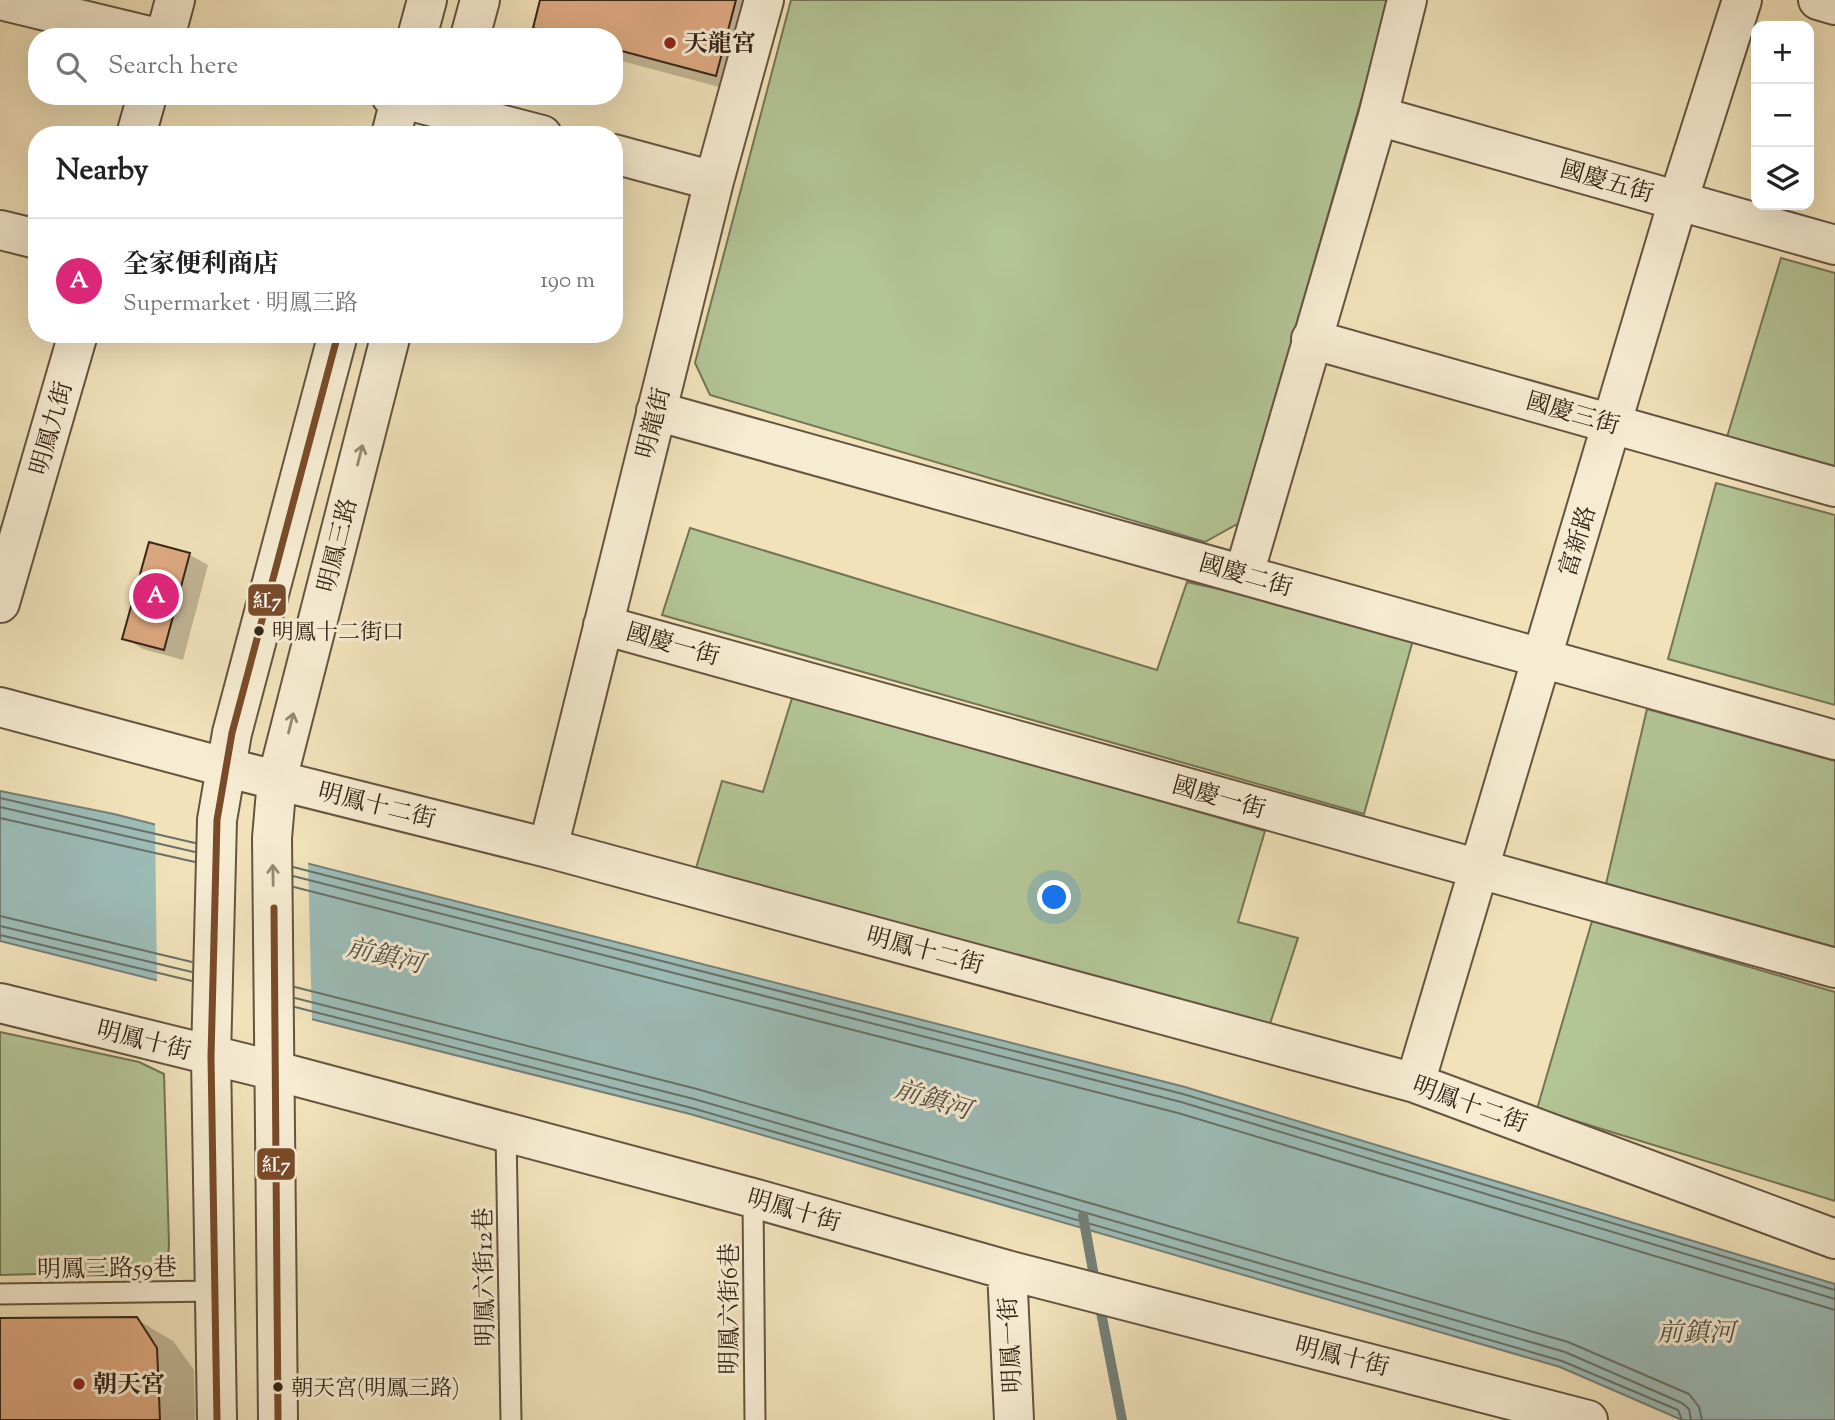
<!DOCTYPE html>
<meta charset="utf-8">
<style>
:root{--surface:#fff;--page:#f6f6f6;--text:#222;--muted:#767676;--line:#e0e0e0;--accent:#db2777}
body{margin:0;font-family:"Sorts Mill Goudy","Noto Serif TC",serif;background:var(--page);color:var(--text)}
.controls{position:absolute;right:21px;top:21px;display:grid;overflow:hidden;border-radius:14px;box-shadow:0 7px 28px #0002}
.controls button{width:63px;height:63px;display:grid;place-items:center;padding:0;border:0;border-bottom:2px solid var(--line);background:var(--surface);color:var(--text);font:35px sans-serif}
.you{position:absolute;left:1055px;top:898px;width:24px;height:24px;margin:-18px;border:5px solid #fff;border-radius:50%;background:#1a73e8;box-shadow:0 0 0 10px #1a73e833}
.badge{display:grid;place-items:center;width:46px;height:46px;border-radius:50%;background:var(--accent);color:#fff;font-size:23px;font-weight:700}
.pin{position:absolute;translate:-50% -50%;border:4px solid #fff;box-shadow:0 2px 7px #0006}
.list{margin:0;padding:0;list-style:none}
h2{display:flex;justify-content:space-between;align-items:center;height:91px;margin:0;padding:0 28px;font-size:30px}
h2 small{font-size:23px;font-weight:400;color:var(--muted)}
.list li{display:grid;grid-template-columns:46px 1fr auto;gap:21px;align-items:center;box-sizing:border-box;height:126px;padding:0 28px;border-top:2px solid var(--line)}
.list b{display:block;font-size:26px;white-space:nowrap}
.list p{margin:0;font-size:23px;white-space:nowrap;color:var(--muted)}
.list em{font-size:23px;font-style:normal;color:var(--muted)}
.icon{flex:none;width:38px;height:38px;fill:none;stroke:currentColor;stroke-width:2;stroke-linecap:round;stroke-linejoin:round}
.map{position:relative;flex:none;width:1835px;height:1420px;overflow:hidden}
.search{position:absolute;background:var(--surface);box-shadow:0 7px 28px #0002;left:28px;top:28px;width:595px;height:77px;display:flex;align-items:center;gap:18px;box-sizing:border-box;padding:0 24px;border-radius:28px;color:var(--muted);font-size:26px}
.panel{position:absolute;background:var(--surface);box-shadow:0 7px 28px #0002;left:28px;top:126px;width:595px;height:217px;border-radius:28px}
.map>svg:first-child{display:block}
.green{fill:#b3c495;stroke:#747456;stroke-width:2}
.water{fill:#9cbcb7;stroke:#738077;stroke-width:2}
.pier{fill:#f1e2ba}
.shadow{fill:#0003}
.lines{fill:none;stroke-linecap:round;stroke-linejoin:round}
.shore{stroke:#697068;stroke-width:2}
.stream{stroke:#738077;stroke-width:10}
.building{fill:#dda981;stroke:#362518;stroke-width:2}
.service-casing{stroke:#655440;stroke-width:23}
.minor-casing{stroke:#655440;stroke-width:42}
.service{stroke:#f6ecd2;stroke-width:19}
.minor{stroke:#f6ecd2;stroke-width:38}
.bus-1-casing{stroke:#f6ecd2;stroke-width:12}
.bus-1{stroke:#7a4b2a;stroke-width:7}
.oneway{stroke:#968875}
.poi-dot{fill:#8f2418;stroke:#f6ecd2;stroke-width:2.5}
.bus-dot{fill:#362518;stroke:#f6ecd2;stroke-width:2.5}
.labels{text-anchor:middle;stroke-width:6;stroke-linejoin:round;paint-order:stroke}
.bus-label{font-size:22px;fill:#362518;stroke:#f6ecd2;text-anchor:start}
.poi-label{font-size:24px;font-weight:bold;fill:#362518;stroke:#f6ecd2;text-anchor:start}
.street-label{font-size:24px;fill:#362518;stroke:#f6ecd2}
.water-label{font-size:26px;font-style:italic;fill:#555248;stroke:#f6ecd2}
.line-badge{stroke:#f6ecd2;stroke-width:2.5}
.badge-label{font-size:19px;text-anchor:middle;font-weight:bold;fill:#fff}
</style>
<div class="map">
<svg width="1835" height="1420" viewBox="0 0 1835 1420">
<rect width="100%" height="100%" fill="#f1e2ba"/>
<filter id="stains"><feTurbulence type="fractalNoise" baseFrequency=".00286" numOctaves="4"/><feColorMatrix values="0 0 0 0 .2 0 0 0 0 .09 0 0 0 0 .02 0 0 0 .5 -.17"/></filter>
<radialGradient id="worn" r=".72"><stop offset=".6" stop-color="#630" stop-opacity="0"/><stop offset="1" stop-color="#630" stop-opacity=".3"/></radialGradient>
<path class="green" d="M791 0H1390L1239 523 1205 542 710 395 695 363Z
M1781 258 1835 273V466L1727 437Z
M1716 483 1835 515V705L1668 659Z
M690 528 1157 670 1187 582 1415 633 1364 814 662 615Z
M793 695 1265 831 1238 922 1298 938 1267 1033 696 868 722 781 763 792Z
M1647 709 1835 761V947L1606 884Z
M1592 921 1835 992V1201L1537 1109Z
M0 1032 139 1062 164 1074 169 1245 168 1257 164 1264 143 1271 0 1275Z"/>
<path class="water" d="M0 791 114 814 1185 1087 1835 1284V1420H1682L1560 1367 690 1114 0 941Z"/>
<path class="pier" d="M155 821 308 860 312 1022 157 983Z"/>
<path class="shadow" d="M542 0H778L753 96 614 59V37H552L535 27Z
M150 544 190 555 208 565 183 660 143 649 125 638Z
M136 1319 173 1341 194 1370 195 1420H0V1321Z"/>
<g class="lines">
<path class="shore" d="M0 798 195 843
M0 807 195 852
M0 818 195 862
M293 867 1183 1094 1835 1290
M293 876 1181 1102 1835 1299
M294 887 1178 1113 1835 1310
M0 916 192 962
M0 926 192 972
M0 935 192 981
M295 987 697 1089 1568 1342 1689 1394 1699 1407 1702 1420
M295 998 694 1099 1565 1352 1682 1403 1689 1409 1691 1420
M295 1007 692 1108 1562 1361 1678 1410 1682 1420"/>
<path class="stream" d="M1083 1216 1096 1287
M1099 1302 1122 1420"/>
</g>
<path class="building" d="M540 0H736L716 76 614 49V37H567L533 28Z
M149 542 190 553 164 650 122 639Z
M137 1317 157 1348 160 1420H0V1318Z"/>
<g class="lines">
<defs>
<path id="service" d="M506 1133 511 1420
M753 1198 755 1420
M0 1294 214 1291"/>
<path id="minor" d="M0 0 153 37
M1818 0 1835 5
M165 37 175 0
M417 37 427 0
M470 37 480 0
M391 96 542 135
M1378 116 1835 245
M136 135 147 96
M391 135 401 96
M614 154 714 181
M0 230 37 239
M1311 339 1835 487
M656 411 1835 740
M1244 574 1378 116 1407 0
M0 603 78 334
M603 625 1835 968
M0 707 224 767 548 848 1415 1083 1835 1239
M548 848 714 181 764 0
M0 1003 276 1071 753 1198 1007 1270 1588 1420
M1415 1083 1678 201 1742 0
M1007 1270 1014 1420
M217 1420 211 1057 217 820 232 733 338 334
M278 1420 272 838 277 780 391 334"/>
</defs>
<use href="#service" class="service-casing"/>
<use href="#minor" class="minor-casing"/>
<use href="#service" class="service"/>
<use href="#minor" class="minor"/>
<defs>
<path id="bus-1" d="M274 908 278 1420
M217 1420 211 1057 217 820 232 733 338 334"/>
</defs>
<use href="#bus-1" class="bus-1-casing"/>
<use href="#bus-1" class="bus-1"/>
</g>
<defs><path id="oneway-shaft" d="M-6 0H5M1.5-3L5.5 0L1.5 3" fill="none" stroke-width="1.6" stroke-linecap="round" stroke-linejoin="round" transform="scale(1.75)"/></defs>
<g class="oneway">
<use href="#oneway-shaft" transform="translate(360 455) rotate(-76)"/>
<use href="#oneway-shaft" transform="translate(291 723) rotate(-76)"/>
<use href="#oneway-shaft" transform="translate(273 875) rotate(-91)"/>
</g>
<g class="poi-dot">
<circle cx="670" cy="43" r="7"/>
<circle cx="79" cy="1384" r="7"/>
</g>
<g class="bus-dot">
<circle cx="259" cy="631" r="6"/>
<circle cx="278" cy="1387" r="6"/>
</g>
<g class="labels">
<g class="bus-label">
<text x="272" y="639">明鳳十二街口</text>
<text x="291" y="1395">朝天宮(明鳳三路)</text>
</g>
<g class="poi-label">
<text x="684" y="51">天龍宮</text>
<text x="93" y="1392">朝天宮</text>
</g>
<g class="street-label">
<text transform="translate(1607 181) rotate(16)" y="8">國慶五街</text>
<text transform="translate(1573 413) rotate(16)" y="8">國慶三街</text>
<text transform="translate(653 423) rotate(-76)" y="8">明龍街</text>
<text transform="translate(51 428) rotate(-74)" y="8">明鳳九街</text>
<text transform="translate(1577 541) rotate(-73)" y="8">富新路</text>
<text transform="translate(337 545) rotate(-76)" y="8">明鳳三路</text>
<text transform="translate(1246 575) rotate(16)" y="8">國慶二街</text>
<text transform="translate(673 644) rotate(16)" y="8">國慶一街</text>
<text transform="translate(1219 797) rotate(16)" y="8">國慶一街</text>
<text transform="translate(377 805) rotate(14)" y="8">明鳳十二街</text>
<text transform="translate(925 950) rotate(15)" y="8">明鳳十二街</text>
<text transform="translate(144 1040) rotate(14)" y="8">明鳳十街</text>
<text transform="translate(1470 1104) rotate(20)" y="8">明鳳十二街</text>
<text transform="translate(794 1210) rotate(16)" y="8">明鳳十街</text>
<text transform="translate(107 1268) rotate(-1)" y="8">明鳳三路59巷</text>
<text transform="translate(484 1277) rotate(-91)" y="8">明鳳六街12巷</text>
<text transform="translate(729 1309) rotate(-90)" y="8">明鳳六街6巷</text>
<text transform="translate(1010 1345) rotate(-93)" y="8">明鳳一街</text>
<text transform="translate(1342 1356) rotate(14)" y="8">明鳳十街</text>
</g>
<g class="water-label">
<text transform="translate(385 955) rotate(13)" y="9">前鎮河</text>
<text transform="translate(933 1099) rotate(17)" y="9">前鎮河</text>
<text x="1696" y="1341">前鎮河</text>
</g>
</g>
<g class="line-badge">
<rect x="247" y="583" width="40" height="34" rx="7" fill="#7a4b2a"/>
<rect x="256" y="1147" width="40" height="34" rx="7" fill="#7a4b2a"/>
</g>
<g class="badge-label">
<text x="267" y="607">紅7</text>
<text x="276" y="1171">紅7</text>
</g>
<rect width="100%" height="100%" filter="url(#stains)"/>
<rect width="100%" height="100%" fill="url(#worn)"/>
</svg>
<div class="controls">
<button>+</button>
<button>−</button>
<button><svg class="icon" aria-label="layers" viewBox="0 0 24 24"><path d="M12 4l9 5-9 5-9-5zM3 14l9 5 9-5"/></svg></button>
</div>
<div class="you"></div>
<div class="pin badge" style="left:156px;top:596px">A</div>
<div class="search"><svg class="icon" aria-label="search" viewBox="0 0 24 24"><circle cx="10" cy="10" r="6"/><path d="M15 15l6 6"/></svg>Search here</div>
<section class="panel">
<h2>Nearby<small></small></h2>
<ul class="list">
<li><span class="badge">A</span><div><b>全家便利商店</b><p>Supermarket · 明鳳三路</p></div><em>190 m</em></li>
</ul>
</section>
</div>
